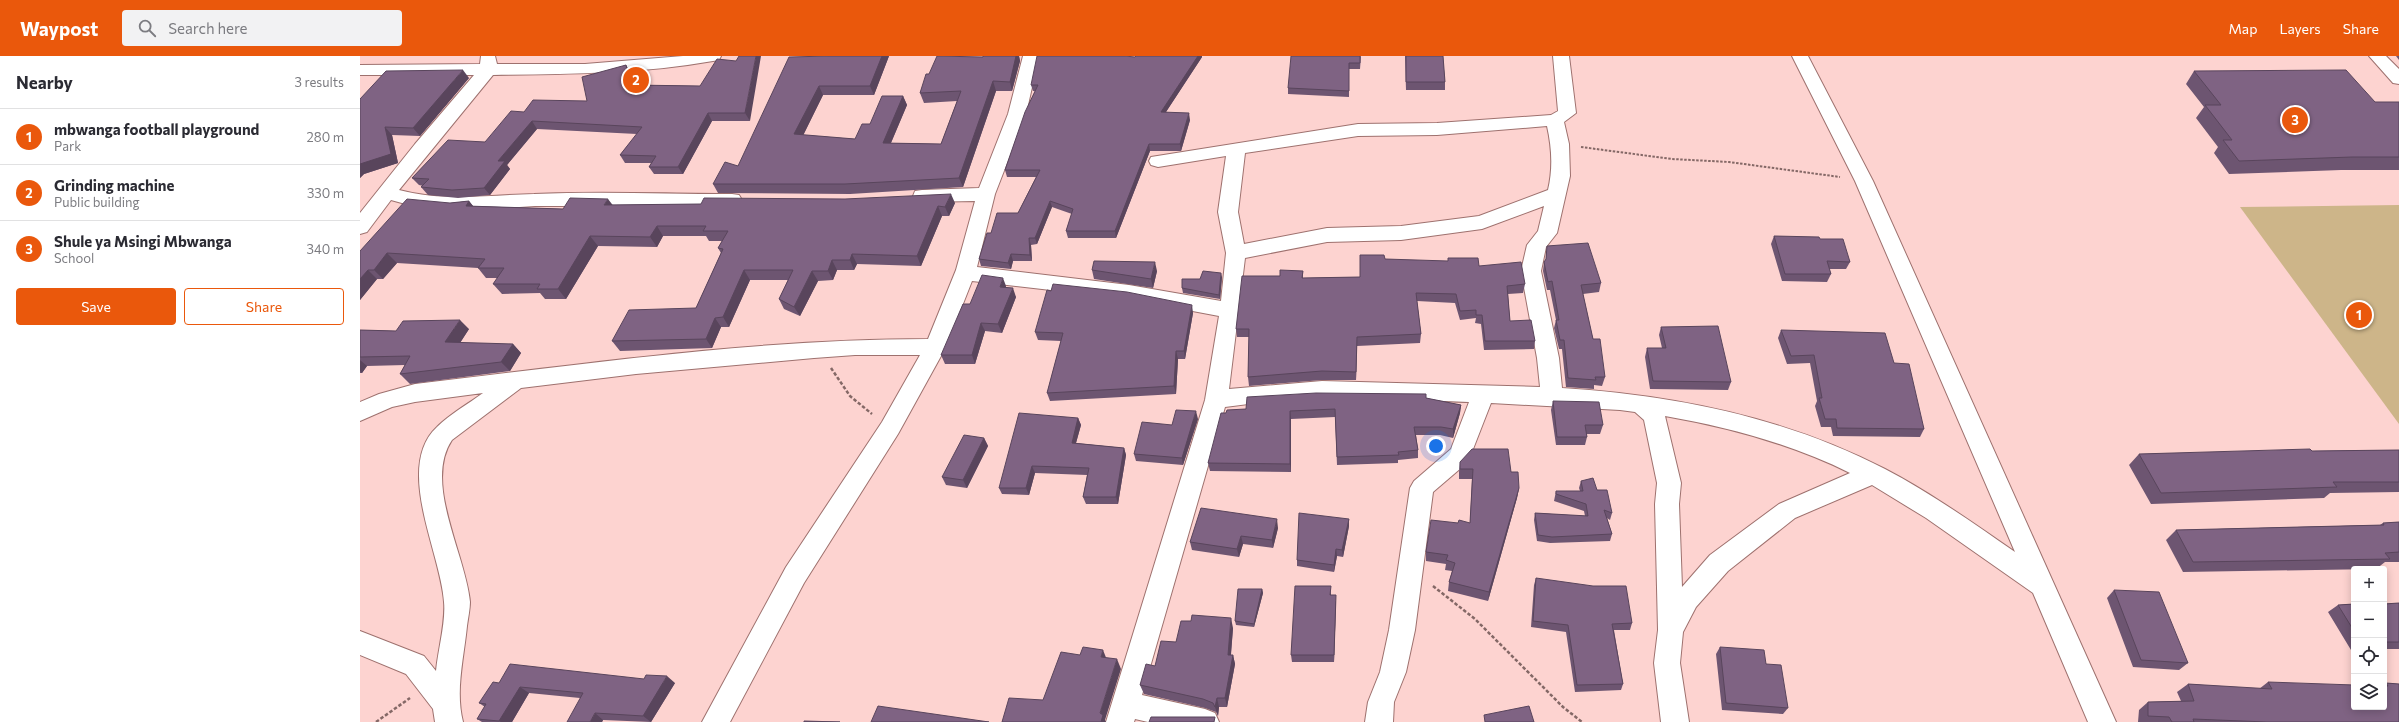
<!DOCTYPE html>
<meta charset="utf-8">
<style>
:root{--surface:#fff;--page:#f2f2f3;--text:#2b2b33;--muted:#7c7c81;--line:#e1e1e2;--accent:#ea580c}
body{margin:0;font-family:Commissioner,sans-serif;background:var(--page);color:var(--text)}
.controls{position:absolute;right:12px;bottom:12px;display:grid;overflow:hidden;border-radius:4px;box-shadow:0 2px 10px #0003}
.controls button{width:36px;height:36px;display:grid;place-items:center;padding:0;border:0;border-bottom:1px solid var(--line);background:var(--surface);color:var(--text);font:20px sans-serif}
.you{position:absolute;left:1076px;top:390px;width:14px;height:14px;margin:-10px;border:3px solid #fff;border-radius:50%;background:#1a73e8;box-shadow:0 0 0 6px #1a73e833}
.badge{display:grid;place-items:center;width:26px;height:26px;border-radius:50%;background:var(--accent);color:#fff;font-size:13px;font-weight:700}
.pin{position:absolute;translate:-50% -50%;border:2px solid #fff;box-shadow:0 1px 4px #0006}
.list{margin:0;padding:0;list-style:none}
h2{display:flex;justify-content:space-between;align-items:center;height:52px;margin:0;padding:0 16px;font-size:17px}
h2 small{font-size:13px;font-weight:400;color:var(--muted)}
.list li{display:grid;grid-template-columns:26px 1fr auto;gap:12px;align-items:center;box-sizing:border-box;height:56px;padding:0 16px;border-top:1px solid var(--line)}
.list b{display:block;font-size:15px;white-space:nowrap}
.list p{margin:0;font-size:13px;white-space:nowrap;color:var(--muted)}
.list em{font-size:13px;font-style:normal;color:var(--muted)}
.actions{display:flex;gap:8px;padding:12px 16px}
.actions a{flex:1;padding:9px 0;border:1px solid var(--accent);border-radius:4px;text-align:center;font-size:14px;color:var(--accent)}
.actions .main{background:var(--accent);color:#fff}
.icon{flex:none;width:22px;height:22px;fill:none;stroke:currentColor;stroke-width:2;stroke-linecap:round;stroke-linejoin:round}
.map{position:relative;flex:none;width:2039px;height:666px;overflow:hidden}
header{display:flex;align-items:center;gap:24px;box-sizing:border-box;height:56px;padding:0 20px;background:var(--accent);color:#fff}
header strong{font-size:19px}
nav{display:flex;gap:22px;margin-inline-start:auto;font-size:14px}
.search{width:280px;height:36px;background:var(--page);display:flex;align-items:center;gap:10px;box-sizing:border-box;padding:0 14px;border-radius:4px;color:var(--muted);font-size:15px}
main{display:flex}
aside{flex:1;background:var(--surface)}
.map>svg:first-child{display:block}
.green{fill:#cdb589}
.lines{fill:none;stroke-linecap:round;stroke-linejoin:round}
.minor-casing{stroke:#9e716e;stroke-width:2}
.path-far1{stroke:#846866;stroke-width:2;stroke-dasharray:2.5 1.5;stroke-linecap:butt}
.path{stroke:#846866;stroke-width:2.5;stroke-dasharray:3.5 2;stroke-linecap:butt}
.minor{fill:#fff;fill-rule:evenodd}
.wall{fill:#6d5571}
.shaded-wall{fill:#59455c}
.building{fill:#7f6383;stroke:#59455c}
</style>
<header>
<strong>Waypost</strong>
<div class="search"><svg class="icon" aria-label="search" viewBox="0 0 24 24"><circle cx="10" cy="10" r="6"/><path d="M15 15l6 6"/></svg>Search here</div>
<nav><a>Map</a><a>Layers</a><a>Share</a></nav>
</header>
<main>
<aside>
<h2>Nearby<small>3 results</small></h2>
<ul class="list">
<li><span class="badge">1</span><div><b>mbwanga football playground</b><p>Park</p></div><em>280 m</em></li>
<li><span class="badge">2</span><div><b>Grinding machine</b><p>Public building</p></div><em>330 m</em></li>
<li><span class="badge">3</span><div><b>Shule ya Msingi Mbwanga</b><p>School</p></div><em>340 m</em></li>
</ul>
<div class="actions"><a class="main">Save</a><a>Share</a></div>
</aside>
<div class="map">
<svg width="2039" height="666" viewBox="0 0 2039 666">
<rect width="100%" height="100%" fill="#fdd3d0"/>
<path class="green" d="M2039 149V368L1880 151Z"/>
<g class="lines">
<defs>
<path id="minor" d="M121 0H135L137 8H225L323 0H361L359 4 353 5C280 18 207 18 133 19L39 134C84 146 128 139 174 138 240 135 306 138 372 138L379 139 382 144 379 149 372 150H175L98 155 60 152 31 144 7 176 0 178V157L55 88 114 19H0V9L120 8Z
M663 0H679L666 58 635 138 617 211 769 229 861 245 866 197 858 156 866 100 798 111 791 109 789 105 791 101 998 68 1077 67 1191 59 1198 55 1193 0H1209L1216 57 1204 66 1209 88 1210 120 1197 177 1186 191 1181 215 1199 302 1202 332C1314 339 1425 361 1525 413 1571 437 1613 467 1655 496L1495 125 1432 0H1448L1513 125 1756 666H1728L1673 537 1566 462 1512 429 1435 462 1368 515 1336 551 1323 576 1320 607 1329 666H1301L1294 607 1298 574 1295 448 1297 427 1284 364 1275 356 1260 354 1131 347 1108 406 1073 436 1055 574 1046 616 1034 646 1033 666H1005L1008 646 1020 616 1029 574 1050 432 1054 425 1091 393 1109 346C1026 343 948 339 865 351L782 639 845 653 855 657 859 666H788L775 663 774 666H746L845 344 859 260 769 243 612 225 586 291 538 378 444 527 370 666H342L426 511 522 366 560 299H495L454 302 276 318 161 332 92 384C63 427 106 499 110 546 110 553 108 562 107 570 104 601 95 635 103 666H75L73 653 46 618 0 599V575L64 600 76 615C78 594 86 566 84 546 81 497 34 411 77 371 90 358 108 348 123 337L55 346 32 351 0 365V346L19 338 55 328C225 308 396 283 568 283L596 214 615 145 562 146 555 145 553 140 555 135 562 134 619 132 648 58ZM1187 70C1192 92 1193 113 1188 134L1119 160 1041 170 967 172 884 188 878 156 885 97 998 80 1077 79ZM1184 150 1178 175 1167 189 1161 215 1177 302 1180 331 962 325 869 333 885 202 967 186 1041 184 1122 173ZM1305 360C1368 371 1432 388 1490 417L1419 448 1350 499 1322 531 1319 448 1321 427Z
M2009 0H2026L2039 13V28L2033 27Z"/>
</defs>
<use href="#minor" class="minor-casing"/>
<path class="path-far1" d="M1221 91 1312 103 1369 106 1480 121"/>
<path class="path" d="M471 312 490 340 512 358
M1073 530 1115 563 1203 651 1222 666
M16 666 50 642"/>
<use href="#minor" class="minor"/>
</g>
<path class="wall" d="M469 0H529L514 39H463L443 79 495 83 510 68 543 40 547 49 531 87 581 88 597 45 564 47 560 37 569 18 623 1V0H659L660 5 652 35H636L603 131 490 138 358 137 353 128 378 110Z
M776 0H842V1L806 56 830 64 821 95H790L756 182H708L706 175 712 158 692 151 677 188 671 189 672 205H653L651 213 621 210 619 203 631 177 658 157 676 121H647L645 114 675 35H673L671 29 775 1Z
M1001 0 1000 13H989V41L928 38V32Z
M1045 0H1083L1085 26V34H1046Z
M2036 0H2039V4Z
M376 5 390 65H352L323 118H294L289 111 291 107H265L260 99 277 78 177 73 147 109 150 113 130 139 98 142 68 139 61 131 63 130 59 129 52 122 125 86 164 56 227 45 266 9 270 16 274 29 340 30Z
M1834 15 2015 46H2039V114H1981L1869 118 1854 97 1858 91 1836 62 1844 51 1826 28Z
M109 22 60 80 32 79 38 107 4 118 0 122V43Z
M109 145 113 150 203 153 252 149 595 147 589 160H582L561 210 497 208 494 214H477L473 224 458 225 440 260 424 253 419 243 428 224H390L369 271H361L352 292 260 295 252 285 336 252 361 197 358 192 362 185H349L346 180H303L297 191 238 190 206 243H185L180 237 142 238 133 228 138 222H126L118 212 37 207 23 223H17L0 244V195L90 147Z
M1414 180 1460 183 1490 206 1486 213H1469L1471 218 1467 226 1422 225 1411 188Z
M1187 190 1241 227 1239 236 1223 238 1233 283 1245 321 1242 330 1234 329V333L1206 331 1202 293H1199L1194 272 1196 264 1190 234H1187L1183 215 1184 206 1186 204Z
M1025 203 1119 210 1165 228 1163 237 1148 238 1150 265 1175 285 1174 293 1124 294 1121 268 1115 267 1116 262 1100 264 1095 247 1057 245 1061 278 1060 287 997 290 996 324H962L889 330 888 321 889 281H877L876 273 920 220 943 215V222L1000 221Z
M732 214 797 215 793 232 734 223Z
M862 221 860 243 823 237 822 232 840 223Z
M646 230V231L656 241 642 277 625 275 615 308H585L581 299 610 248Z
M833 257 825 303H818L816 338 690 345 687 337 701 285 678 284 675 276Z
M1301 271 1371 326 1368 334 1290 333 1285 301 1287 292H1302L1299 279Z
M109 273 100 287 153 288 161 297 150 315 50 328 40 318 45 309 7 310 2 317H0V274L36 275Z
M1421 274 1534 307 1564 373 1560 381 1473 380 1471 371H1461L1455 350 1457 345 1450 307 1427 308 1418 282Z
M1066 342 1101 349 1100 357 1093 382 1080 379H1056L1058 394V402L1038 404V407L977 409 975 361 931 363V416L850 415 848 407 866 357 886 353Z
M1193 345 1243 369 1240 378H1227V381L1225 389H1196L1191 354Z
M718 362 721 369 716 387 764 392 766 399 758 448H726L723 441 727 419 675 417 669 439 642 438 639 432Z
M838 363 823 409 776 405 774 398 812 369Z
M624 382 628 390 607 432 586 429 582 421Z
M2039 394V436L1970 437 1964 442 1791 448 1769 409 1779 398 1952 395Z
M1100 406 1151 416 1159 432 1157 442 1128 545 1088 535 1089 526 1092 515 1085 514 1086 508 1066 505V496L1098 467H1110L1112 423H1099V416Z
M1221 425 1237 434 1252 457 1250 464 1247 462 1252 478 1250 485 1190 487 1177 485 1174 464 1175 457 1225 460 1224 455 1194 445 1196 435H1220L1219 432Z
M989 463V470L983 501 977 500 974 516 937 510V504Z
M2039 466V506H2025L2016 513 1823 516 1806 484 1816 474 2020 469 2023 467Z
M918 472 913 492 883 488 879 501 832 494 830 486Z
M1176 522 1272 567 1270 574H1254L1263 628 1261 634 1215 636 1206 576 1171 571 1174 529Z
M902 533 903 537 894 571 876 569 875 565Z
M1754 534 1828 607 1819 614 1773 611 1747 542Z
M971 537V539L976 546 974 606H932L931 599Z
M2039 547V593H2024V548Z
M1994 548V594H1991L1968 556 1978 549Z
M873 572 871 599H873L875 608 867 651H859L858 660 856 656 845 652 784 638 780 629 795 610 816 586Z
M1360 591 1406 608 1428 652 1423 658 1362 654 1356 598Z
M1908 626 2024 651V629L2026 627 2039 628V666H1778L1779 654 1788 646 1821 645 1817 636 1828 628 1899 633Z
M139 627H315L291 666 243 664 242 666 220 642 169 637 152 666H122L117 663 125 651 119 647Z"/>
<path class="shaded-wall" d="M396 0H401L390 65 385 57Z
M522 0H529L514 39 510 30Z
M656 0H659L660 5 652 35 650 26Z
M838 0H842V1L802 62 801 56Z
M266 9 270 16 276 37 271 29Z
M103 14 109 22 60 80 53 72Z
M633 25 636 35 603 131 599 122Z
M459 30 463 39 439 88 434 78Z
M543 40 547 49 527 96 523 87Z
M348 57 352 65 323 118 318 111Z
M829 57 830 64 821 95 820 88Z
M172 65 177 73 147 109 150 113 130 139 124 132 138 105Z
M25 71 32 79 38 107 4 118 0 122V108Z
M789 88 790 95 756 182 755 175Z
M591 138 595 147 589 160 585 151Z
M248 143 255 152 244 149Z
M109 145 117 155 106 150Z
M690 145 692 151 677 188 675 182Z
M578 150 582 160 561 210 557 200Z
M297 170 303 180 297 191 290 181Z
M230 180 238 190 206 243 198 233Z
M669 182 671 189 672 205 670 199Z
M27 197 37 207 23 223 14 214Z
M492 198 497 208 494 214 490 204Z
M651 198 653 205 651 213 648 207Z
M472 204 477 214 473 224 468 215Z
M795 206 797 215 793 232 791 223Z
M8 214 17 223 0 244V223Z
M384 214 390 224 369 271 363 261Z
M452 215 458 225 440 260 434 251Z
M861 217 862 221 860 243 859 239Z
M643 222 646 230 643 240 640 231Z
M653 232 656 241 642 277 638 268Z
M832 249 833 257 825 303 824 295Z
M355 262 361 271 352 292 346 283Z
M100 264 109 273 94 296 85 286Z
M621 267 625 275 615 308 612 299Z
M997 281V290L996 324V316Z
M153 288 161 297 150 315 141 306Z
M816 295 818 303 816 338 814 330Z
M0 304 7 310 2 317 0 315Z
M1101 349 1100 357 1093 382V373Z
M836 355 838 363 823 409 822 402Z
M930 355 931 363V416L930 408Z
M718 362 721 369 714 394 712 387Z
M624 382 628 390 607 432 603 424Z
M764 392 766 399 758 448 756 441Z
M672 410 675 417 669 439 666 432Z
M1159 432 1157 442 1128 545 1129 536Z
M917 463 918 472 913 492 912 484Z
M989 463V470L983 501 982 494Z
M881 480 883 488 879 501 877 493Z
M976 493 977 500 974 516V509Z
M971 530V537L970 546V539Z
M902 533 903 537 894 571V568Z
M976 539V546L974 606V599Z
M871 562 873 572 870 608 868 599Z
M743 594 747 604 741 601Z
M873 599 875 608 867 651 865 642Z
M757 603 761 613 745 664 746 666H741L740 657Z
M307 620 315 627 291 666 283 660Z
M160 631 169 637 152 666H141L139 665Z
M857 642 859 651 858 660 855 651Z
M235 657 243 664 242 666H230Z"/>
<path class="building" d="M379 0H396L385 57H348L318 111H289L296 100 260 99 282 71 172 65 138 105H145L124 132 92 134 61 131 69 123 52 122 88 84 125 86 151 55 164 56 173 44 227 45 222 21 266 9 271 29 340 30 357 3 376 5Z
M469 0H522L510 30H459L434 78 495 83 502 68H510L522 40H543L523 87 581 88 601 35 560 37 566 18H569L577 0 623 1V0H656L650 26 633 25 599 122 485 128H353L365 106 378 110 429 1Z
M677 0H765L775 1 776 0H838L801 56 829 57 820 88H789L755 175H706L713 153 690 145 675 182H669L670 199 651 198 648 207 619 203 627 177H631L637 157H658L680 114H645L665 56 678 29H671Z
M931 0H1000V7H989V35L928 32Z
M1046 0H1083L1085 26H1046Z
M103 14 53 72 25 71 31 98 0 108V43L26 15Z
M1986 14 2015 46H2039V101H1992L1879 105 1863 84H1872L1845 49H1861L1834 15Z
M591 138 585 151 578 150 557 200 492 198 490 204H472L468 215H452L434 251 419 243 433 214H384L363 261 355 262 346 283 252 285 269 254 336 252 363 193 358 192 368 175H343L346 170H297L290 181 230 180 198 233H177L180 228H133L144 212H118L125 203 27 197 14 214H8L0 223V195L47 143 90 147 109 145 106 150 203 153 210 142 248 143 244 149 341 148 344 142 485 143Z
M1414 180 1459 181 1460 183H1483L1490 206 1467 205 1471 218H1425Z
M1228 187 1241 227 1221 229 1233 283H1240L1245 321H1235L1236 324 1208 322 1204 284H1200L1196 264H1199L1192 225 1188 226 1184 206 1186 203 1187 190Z
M1000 199H1024L1025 203 1088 205V202H1118L1119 210 1161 206 1165 228 1147 230 1150 265 1171 264 1175 285H1125L1122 259H1116V254L1100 255 1096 238 1056 237 1061 278 997 281 996 316 962 315 888 321 889 273H876L882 220H920V214L943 215 942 222 1000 221Z
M734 205 795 206 791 223 732 214Z
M843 215 861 217 859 239 822 232V223H840Z
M622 219 643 222 640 231 653 232 638 268 621 267 612 299H581L603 248H610Z
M693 228 767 236 832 249 824 295H816L814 330 687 337 703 277 675 276 687 234 691 235Z
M100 264 85 286 153 288 141 306 40 318 50 300 0 301V274L36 275 43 265Z
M1358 270 1371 326 1293 325 1287 292H1306L1301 271Z
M1421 274 1525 277 1534 307 1549 308 1564 373 1477 372 1476 363H1465L1459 342H1462L1454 299 1431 300Z
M956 337 1066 338V342L1101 349 1093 373 1081 371H1054L1058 394 1038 396 1039 399 977 401 975 353 930 355V408L848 407 861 357H866L867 354 886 353 887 341Z
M1193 345 1239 346 1243 369H1225L1227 381H1197Z
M816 354 836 355 822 402 774 398 782 366 812 369Z
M659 357 718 362 712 387 764 392 756 441H723L729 412 672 410 666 432H639Z
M604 379 624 382 603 424 582 421Z
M1112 393H1148L1151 416H1158L1159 432 1129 536 1089 526 1095 507 1086 504 1088 499 1066 496 1071 464 1098 467 1099 464 1110 467 1113 413H1100V406Z
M1950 393 1952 395 2039 394V426H1973L1977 431 1801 437 1779 398Z
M1233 422 1237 434H1247L1252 457 1244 454 1252 478 1192 481 1178 479 1175 457 1228 460 1226 448 1196 438V435H1223L1221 425Z
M841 452 917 463 912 484 881 480 877 493 830 486Z
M939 457 989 463 982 494 976 493 974 509 937 504Z
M2039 466V496L2025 497 2030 503 1833 506 1816 474 2024 469 2023 467Z
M1176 522 1233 530H1266L1272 567 1252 568 1263 628 1217 629 1208 569 1173 565Z
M935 530H971L970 539H976L974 599H931Z
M878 533H902L894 568 875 565Z
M1754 534 1799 536 1828 607 1781 604Z
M2039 547V586H2024V548Z
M1994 548V575L1978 549Z
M832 559 871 562 868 599H873L865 642H857L855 651 853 647 843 643 780 629 786 608 795 610 801 585 816 586 821 565H831Z
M723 591 743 594 741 601 757 603 740 657 743 659 741 666H642L649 642 683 644 701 596 720 599Z
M1360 591 1404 594 1406 608 1421 609 1428 652 1366 647Z
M150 608 284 623 286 619 307 620 283 660 235 657 230 666H207L223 637 160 631 139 665 117 663 126 648 119 647 133 626 139 627Z
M1908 626 1994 629V651H2024V630H2028L2026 627 2039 628V666H1907L1833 663 1834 666H1812L1809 661 1788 660V646L1834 645 1828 628 1912 633Z
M518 650 629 666H511Z
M1169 650 1174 666H1125L1124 659Z
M791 661H855L854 666H789Z
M444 665 480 666H444Z"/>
</svg>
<div class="controls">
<button>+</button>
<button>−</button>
<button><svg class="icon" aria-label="locate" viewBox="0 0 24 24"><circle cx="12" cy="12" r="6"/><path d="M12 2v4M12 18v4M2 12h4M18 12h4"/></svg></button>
<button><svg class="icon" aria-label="layers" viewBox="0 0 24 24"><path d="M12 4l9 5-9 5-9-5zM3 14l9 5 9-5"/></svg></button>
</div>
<div class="you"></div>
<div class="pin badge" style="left:1999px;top:259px">1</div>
<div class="pin badge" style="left:276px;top:24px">2</div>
<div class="pin badge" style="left:1935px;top:64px">3</div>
</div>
</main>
